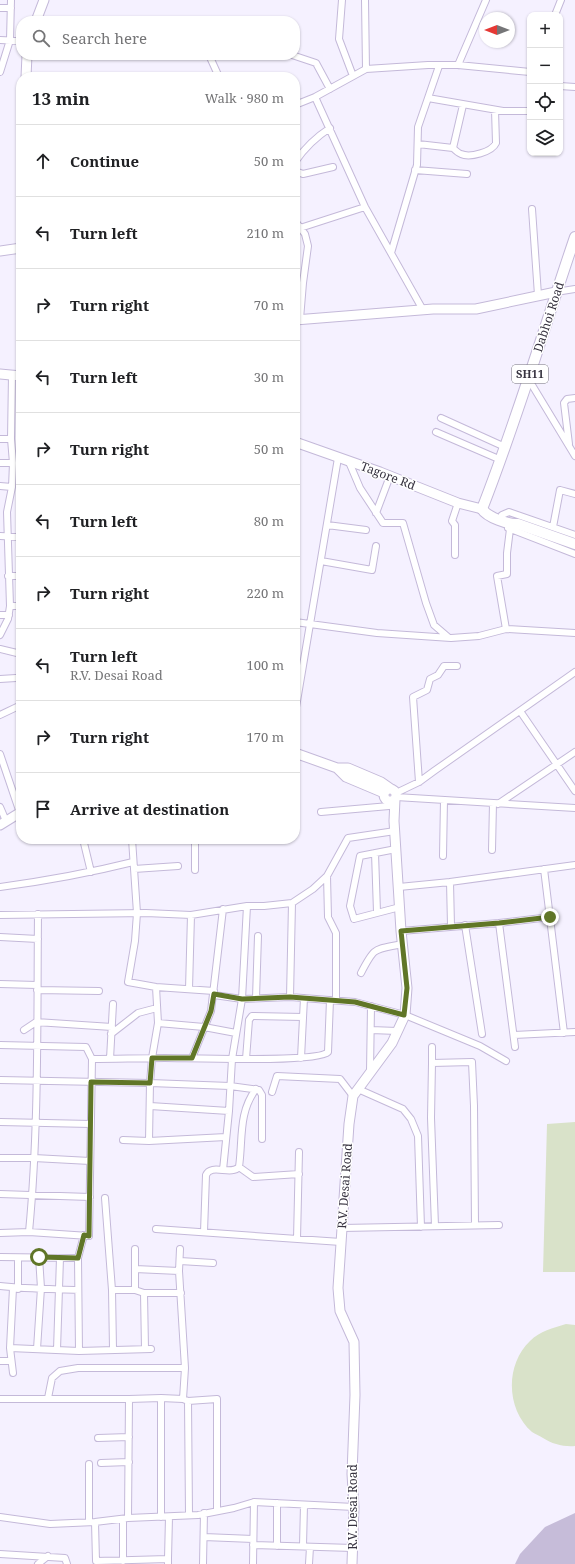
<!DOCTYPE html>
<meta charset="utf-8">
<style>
:root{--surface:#fff;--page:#f6f6f6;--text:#202124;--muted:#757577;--line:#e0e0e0}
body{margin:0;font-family:"Noto Serif",serif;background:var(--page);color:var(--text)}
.controls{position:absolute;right:12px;top:12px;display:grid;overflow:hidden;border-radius:8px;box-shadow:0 1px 3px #0004}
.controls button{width:36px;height:36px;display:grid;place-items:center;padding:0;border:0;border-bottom:1px solid var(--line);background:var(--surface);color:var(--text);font:20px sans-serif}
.compass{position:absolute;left:479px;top:12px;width:36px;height:36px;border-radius:50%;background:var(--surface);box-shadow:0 1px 3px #0004;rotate:270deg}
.stop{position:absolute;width:12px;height:12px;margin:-9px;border:3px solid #607627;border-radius:50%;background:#fff}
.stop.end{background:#607627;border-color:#fff;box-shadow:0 1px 4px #0008}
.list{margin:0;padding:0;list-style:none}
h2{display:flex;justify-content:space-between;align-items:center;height:52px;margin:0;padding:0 16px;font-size:17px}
h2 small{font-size:13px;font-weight:400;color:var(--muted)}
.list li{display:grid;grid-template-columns:26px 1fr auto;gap:12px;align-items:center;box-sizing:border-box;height:72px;padding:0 16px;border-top:1px solid var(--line)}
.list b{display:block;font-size:15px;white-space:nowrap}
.list p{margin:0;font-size:13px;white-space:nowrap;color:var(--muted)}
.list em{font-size:13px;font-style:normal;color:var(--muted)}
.icon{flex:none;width:22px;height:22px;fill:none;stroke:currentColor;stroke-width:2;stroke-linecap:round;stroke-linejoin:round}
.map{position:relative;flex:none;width:575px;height:1564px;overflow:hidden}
.search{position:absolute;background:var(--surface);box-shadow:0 1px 3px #0004;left:16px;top:16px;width:284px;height:44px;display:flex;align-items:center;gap:10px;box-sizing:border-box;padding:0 14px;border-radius:16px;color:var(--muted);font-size:15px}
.panel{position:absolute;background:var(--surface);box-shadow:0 1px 3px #0004;left:16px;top:72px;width:284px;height:772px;border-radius:16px}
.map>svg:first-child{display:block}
.green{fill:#d9e2c9}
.water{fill:#c6bcd9}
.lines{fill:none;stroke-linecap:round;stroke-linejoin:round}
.street-casing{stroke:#c4b9d9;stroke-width:8}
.secondary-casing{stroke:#c4b9d9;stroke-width:11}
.primary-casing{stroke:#c4b9d9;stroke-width:12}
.street{stroke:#fff;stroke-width:6}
.secondary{stroke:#fff;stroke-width:9}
.primary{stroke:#fff;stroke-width:10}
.route{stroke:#607627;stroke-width:5}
.labels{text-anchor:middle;stroke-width:3;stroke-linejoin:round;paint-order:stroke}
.shield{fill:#fff;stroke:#737079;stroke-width:1}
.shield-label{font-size:11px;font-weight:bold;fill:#373340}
.street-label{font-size:12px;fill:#373340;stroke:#fff}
</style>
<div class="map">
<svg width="575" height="1564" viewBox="0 0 575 1564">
<rect width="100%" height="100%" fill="#f5f1ff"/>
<path class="green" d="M575 1122V1272H543L547 1124Z
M566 1324 575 1325V1446C564 1447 552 1444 543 1438 540 1436 535 1434 532 1432 506 1409 505 1365 530 1341 540 1331 553 1328 566 1324Z"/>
<path class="water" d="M575 1513V1564H515L520 1554 545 1527Z"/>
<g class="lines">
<defs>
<path id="street" d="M342 0 339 39 353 76
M365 0 366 69
M0 8H11
M555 15 561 0
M0 40 21 41
M209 55 219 77
M292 55 316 63 330 89
M458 65 486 0
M0 72 10 40 11 0
M560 86 575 87
M315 97 365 207 423 310
M428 98 503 111H530
M295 105 315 97 366 69 428 65H458L530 72
M463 105 453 148C455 150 458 153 461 154 470 158 492 152 496 143L495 110
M418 144 453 148
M295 162C304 149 316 137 330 128
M415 170 467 174
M295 171 303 174 333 167
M532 209 538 295
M295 221 305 234 308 246 303 283 300 319
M300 228 365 207
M391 253 417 165 418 127 439 66
M556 292 575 289
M529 380 575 456
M441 418 505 447
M436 432 501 460
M0 439H11
M569 444 564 403 567 399 575 398
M349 462 360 488 383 523H403L426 603 434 625 448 637
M0 463H13
M0 486 12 487
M376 513 390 476
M502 515 509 512 575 535
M327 525 366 530
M553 527 560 490 575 494
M508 528 575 554
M0 536 21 537
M455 555V525L452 521 458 503
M321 561 372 570 376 546
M8 576H21
M10 606H21
M0 615H9
M295 622 377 633 451 638 479 636 506 629 575 633
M506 629 497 576 507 574V553L510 529
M0 635 8 619 10 606 7 512 12 487 13 463 11 439 12 375
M0 649 21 654
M0 679 16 678
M520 711 575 791
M295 713 338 458
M0 715 21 705
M0 754 20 813
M419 782 413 697 427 690 430 679 438 675 444 666H457
M396 793 419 782 434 771 575 672
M396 797 575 808
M498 804 575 752
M0 807 6 821
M321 812 389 806
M83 839 91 872
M132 839 137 913 135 941 128 982 156 987 214 991
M195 839V870
M396 849 360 856 350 906 354 919 400 907
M492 850 493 803
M375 853 377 912
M443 856 444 800
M134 869 178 866
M544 869 564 1033
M327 876 328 917 336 933V1000
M0 887C45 881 89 873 133 862
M399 887 450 882
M0 915 146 913 191 915 247 906H264L292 903 313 889 327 876 348 838 395 831
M499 923 515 1047
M465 925 482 1034
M451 926 450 882 575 865
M401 931 499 923 550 917
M0 937 38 939
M361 973C375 946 374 950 402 944
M0 984 37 985
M156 987 158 1023 152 1058 150 1083 149 1141 226 1137
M189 989 191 915
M37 990 99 991
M214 995 242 999 290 997 355 1002 405 1015 480 1046 506 1061
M290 997 292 903
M256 998 258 936
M158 1023 204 1027 236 1033
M24 1030 36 1022 112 1027
M371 1030 397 1031
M111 1034 138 1013 157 1008
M514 1035 575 1032
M0 1045 86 1047 92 1059
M432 1047V1063L472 1062 474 1106 475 1225
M192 1058 211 1011 223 909
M301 1058 304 998
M110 1059 113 1004
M246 1059 249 1020 252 1016 303 1017
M432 1063 431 1118 435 1226
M370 1072 371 1006
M0 1080 150 1083 230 1086 259 1090 262 1095V1139
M358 1089 403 1109 411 1119 418 1136 421 1227
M272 1092 277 1076 340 1079 353 1096
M150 1106 229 1111
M0 1122 91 1124
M123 1140 149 1141
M0 1158H34L90 1161
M239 1167 253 1177 299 1174
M223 1170 229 1111 232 1059 242 999 247 906
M0 1194 90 1197
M105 1198 112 1290 113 1349
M342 1228 499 1225
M156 1229 341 1242
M29 1232C39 1127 37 1020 38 914
M204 1232 206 1175C211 1163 231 1176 239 1167 243 1139 238 1113 256 1089
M0 1233 29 1232 89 1236 92 1059C116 1059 140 1058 165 1058 188 1058 318 1063 328 1052L330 1000
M297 1239 299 1152
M135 1249V1290
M180 1249 179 1271 185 1368 183 1399
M0 1257 78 1258 79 1351
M18 1258V1289
M78 1258 84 1235
M180 1261 213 1263
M135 1269 179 1271
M0 1286C26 1289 52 1289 78 1290
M13 1288 10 1348 13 1373
M112 1290H135L144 1293H181
M144 1293 145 1349
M10 1348 79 1351 151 1349
M37 1349 41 1288 39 1257
M57 1350 60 1258
M0 1361H11
M48 1398 52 1378 60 1371 78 1368H185
M0 1399H129L161 1398 183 1399 188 1401 217 1399V1510
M188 1401 189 1515
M98 1438 129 1437
M101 1463 129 1462
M89 1464V1522
M0 1517 50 1524 95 1522 128 1518 198 1515 234 1508 254 1502 354 1507
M161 1517V1398
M128 1518 129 1399
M123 1519V1561
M95 1522 96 1561 168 1559V1564
M204 1537 253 1539
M253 1545 353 1548
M277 1546V1503
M303 1546 304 1505
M0 1554 65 1558 67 1564
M168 1559 169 1517
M38 1564 48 1556
M203 1564 204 1513
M253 1564 254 1502
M309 1564 310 1547"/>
<path id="secondary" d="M36 21 44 0
M26 77 27 55
M0 251 21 248
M295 320 433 309H476L556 292
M0 374 21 376
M295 442 380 472 458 503 482 509
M295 753 337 768H348L381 782 391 789
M337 768 346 777 384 793
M384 795a6 6 0 1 1 12 0a6 6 0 1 1-12 0Z
M0 825 21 812
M352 1564 354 1507 352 1474 355 1395 354 1342 340 1311 338 1288 349 1124 353 1096 392 1043 405 1015 407 988 401 931 394 821 395 799"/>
<path id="primary" d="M482 509C517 420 544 328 575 237
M482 509C487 517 509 525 518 524L575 544"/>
</defs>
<use href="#street" class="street-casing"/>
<use href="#secondary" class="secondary-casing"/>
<use href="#primary" class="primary-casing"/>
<use href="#street" class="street"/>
<use href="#secondary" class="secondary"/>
<use href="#primary" class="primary"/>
</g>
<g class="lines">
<path class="route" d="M39 1257 78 1258 84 1235 89 1236 91 1082 150 1083 152 1058H192L211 1011 214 994 242 999 290 997 355 1002 404 1015 407 988 401 931 499 923 550 917"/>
</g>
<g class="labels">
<rect class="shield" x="512" y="365" width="36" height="18" rx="3"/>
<g class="shield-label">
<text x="530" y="378">SH11</text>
</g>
<g class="street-label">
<text transform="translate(549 317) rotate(-72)" y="4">Dabhoi Road</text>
<text transform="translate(388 476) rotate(21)" y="4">Tagore Rd</text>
<text transform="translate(345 1186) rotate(-86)" y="4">R.V. Desai Road</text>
<text transform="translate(353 1507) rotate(-90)" y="4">R.V. Desai Road</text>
</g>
</g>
</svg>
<div class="controls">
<button>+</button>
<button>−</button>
<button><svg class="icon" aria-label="locate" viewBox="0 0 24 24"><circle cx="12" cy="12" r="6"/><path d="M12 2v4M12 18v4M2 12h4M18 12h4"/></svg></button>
<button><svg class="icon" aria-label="layers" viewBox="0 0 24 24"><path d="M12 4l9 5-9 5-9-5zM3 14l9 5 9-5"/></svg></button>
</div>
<svg class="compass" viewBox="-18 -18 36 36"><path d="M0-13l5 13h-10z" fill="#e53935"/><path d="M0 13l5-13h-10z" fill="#757577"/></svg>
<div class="stop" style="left:39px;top:1257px"></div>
<div class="stop end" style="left:550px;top:917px"></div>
<div class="search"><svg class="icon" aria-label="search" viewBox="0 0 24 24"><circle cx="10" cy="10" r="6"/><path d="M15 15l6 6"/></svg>Search here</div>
<section class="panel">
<h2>13 min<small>Walk · 980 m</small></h2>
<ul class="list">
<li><svg class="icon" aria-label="ahead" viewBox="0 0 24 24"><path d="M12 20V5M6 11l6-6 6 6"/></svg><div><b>Continue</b></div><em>50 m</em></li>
<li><svg class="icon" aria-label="left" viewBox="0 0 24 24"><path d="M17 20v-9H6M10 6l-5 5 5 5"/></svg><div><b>Turn left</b></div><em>210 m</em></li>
<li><svg class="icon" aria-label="right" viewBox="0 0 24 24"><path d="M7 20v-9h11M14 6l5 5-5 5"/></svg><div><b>Turn right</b></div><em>70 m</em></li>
<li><svg class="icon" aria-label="left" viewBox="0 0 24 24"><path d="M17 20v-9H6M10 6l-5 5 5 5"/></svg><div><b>Turn left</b></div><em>30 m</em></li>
<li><svg class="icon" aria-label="right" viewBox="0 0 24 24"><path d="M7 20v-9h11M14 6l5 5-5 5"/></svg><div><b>Turn right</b></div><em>50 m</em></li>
<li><svg class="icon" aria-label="left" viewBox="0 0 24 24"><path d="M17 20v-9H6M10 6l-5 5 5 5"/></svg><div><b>Turn left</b></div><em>80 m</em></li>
<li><svg class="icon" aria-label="right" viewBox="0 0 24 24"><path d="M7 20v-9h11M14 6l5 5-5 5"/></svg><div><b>Turn right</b></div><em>220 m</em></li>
<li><svg class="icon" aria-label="left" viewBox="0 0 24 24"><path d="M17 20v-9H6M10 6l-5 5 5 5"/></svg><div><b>Turn left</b><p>R.V. Desai Road</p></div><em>100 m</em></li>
<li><svg class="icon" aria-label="right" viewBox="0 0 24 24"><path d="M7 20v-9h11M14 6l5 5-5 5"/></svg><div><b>Turn right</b></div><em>170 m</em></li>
<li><svg class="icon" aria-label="arrive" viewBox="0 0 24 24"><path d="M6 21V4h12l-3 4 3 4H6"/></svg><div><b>Arrive at destination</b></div></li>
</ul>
</section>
</div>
